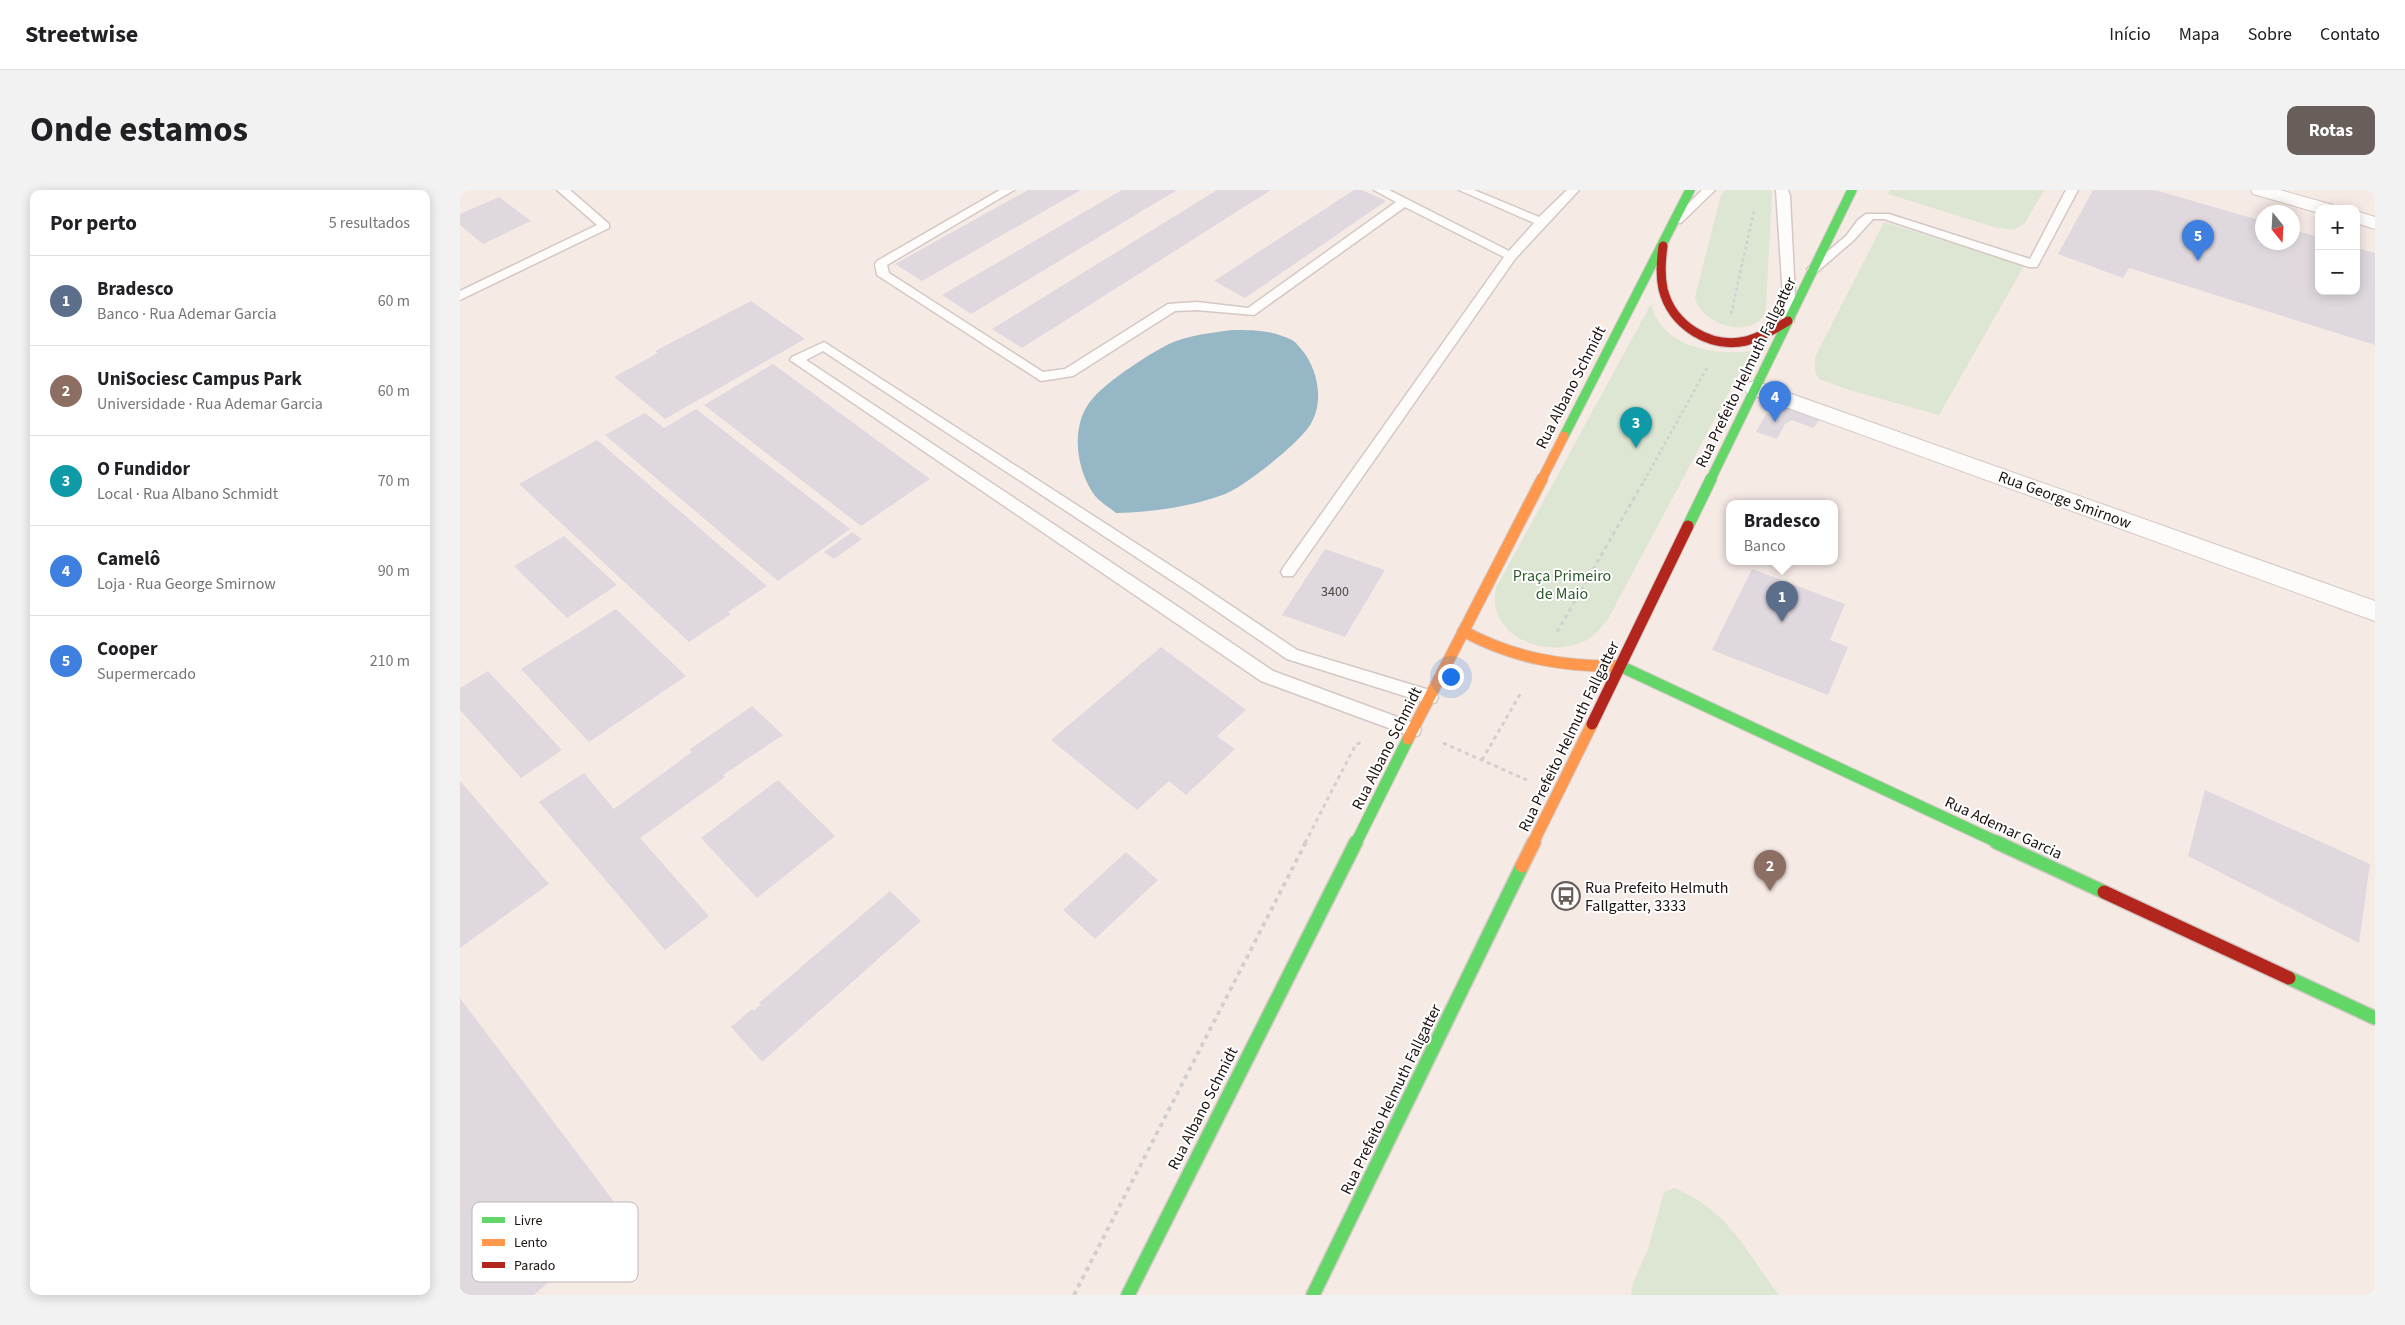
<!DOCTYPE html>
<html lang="pt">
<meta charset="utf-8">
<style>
:root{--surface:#fff;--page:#f2f2f2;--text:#202124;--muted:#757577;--line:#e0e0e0;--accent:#685e5a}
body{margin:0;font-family:"Source Sans 3",sans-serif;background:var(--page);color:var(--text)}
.controls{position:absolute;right:15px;top:15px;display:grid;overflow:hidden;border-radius:10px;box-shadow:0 2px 12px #0003}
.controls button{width:45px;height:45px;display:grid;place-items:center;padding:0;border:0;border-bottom:1px solid var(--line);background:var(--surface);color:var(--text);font:25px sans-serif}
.compass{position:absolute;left:1795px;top:15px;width:45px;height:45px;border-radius:50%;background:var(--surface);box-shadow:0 2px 12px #0003;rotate:162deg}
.you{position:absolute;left:990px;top:486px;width:18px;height:18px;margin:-12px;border:4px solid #fff;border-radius:50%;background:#1a73e8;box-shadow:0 0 0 8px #1a73e833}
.badge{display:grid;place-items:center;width:32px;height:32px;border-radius:50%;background:var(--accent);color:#fff;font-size:16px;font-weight:700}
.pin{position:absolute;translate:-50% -41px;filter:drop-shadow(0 1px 2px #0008)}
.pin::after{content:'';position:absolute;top:26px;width:18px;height:15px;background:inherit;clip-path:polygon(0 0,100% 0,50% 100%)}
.popup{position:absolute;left:1266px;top:310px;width:112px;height:65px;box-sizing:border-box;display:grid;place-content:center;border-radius:10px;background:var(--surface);filter:drop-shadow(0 1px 4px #0005);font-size:16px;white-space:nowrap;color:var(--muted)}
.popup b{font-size:19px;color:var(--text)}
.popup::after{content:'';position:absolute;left:50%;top:100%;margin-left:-10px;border:10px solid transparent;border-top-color:var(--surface)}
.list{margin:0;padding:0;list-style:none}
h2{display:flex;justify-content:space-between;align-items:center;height:65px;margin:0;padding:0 20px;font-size:21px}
h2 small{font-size:16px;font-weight:400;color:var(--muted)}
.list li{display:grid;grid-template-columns:32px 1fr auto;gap:15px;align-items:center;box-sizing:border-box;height:90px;padding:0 20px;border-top:1px solid var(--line)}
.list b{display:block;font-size:19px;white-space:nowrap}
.list p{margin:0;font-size:16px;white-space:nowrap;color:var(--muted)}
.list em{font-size:16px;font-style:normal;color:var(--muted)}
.map{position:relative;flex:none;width:1915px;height:1105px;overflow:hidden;border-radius:10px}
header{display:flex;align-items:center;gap:30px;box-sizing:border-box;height:70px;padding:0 25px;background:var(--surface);border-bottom:1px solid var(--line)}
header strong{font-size:24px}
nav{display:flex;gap:28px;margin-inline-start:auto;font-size:18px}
.intro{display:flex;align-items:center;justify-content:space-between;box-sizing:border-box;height:120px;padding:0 30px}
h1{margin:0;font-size:35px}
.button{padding:12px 22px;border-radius:10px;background:var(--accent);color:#fff;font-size:18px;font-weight:700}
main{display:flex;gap:30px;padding:0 30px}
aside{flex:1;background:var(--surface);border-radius:10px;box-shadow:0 2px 12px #0003}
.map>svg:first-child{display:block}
.green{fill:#dce6d3}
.water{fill:#96b7c5}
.building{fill:#dfd9df}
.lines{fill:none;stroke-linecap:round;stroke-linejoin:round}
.lane-casing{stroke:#d3c8c4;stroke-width:3}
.street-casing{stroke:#d3c8c4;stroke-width:2}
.fast-far2-casing{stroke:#d3c8c4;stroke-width:11}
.fast-far1-casing{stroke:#d3c8c4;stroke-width:13}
.fast-casing{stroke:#d3c8c4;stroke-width:16}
.slow-far2-casing{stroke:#d3c8c4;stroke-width:11}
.slow-far1-casing{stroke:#d3c8c4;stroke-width:13}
.slow-casing{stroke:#d3c8c4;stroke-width:16}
.jam-far2-casing{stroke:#d3c8c4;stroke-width:11}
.jam-far1-casing{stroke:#d3c8c4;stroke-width:13}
.jam-casing{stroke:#d3c8c4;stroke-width:16}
.path-far2{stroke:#d2cfce;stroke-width:2.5;stroke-dasharray:3 3;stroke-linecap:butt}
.path-far1{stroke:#d2cfce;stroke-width:3;stroke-dasharray:4 4;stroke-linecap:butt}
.path{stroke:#d2cfce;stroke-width:4;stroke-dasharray:4.5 4.5;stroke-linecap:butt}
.lane{fill:#fefcfb;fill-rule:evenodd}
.street{fill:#fefcfb;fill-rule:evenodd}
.fast-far2{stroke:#63d668;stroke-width:9}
.fast-far1{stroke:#63d668;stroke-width:11}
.fast{stroke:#63d668;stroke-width:13}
.slow-far2{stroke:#ff974d;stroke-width:9}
.slow-far1{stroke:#ff974d;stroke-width:11}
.slow{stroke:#ff974d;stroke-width:13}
.jam-far2{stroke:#b3261e;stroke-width:9}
.jam-far1{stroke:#b3261e;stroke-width:11}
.jam{stroke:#b3261e;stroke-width:13}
.labels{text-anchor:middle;stroke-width:4;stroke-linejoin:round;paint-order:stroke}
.number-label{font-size:14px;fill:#4d4544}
.street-label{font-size:16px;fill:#1b120f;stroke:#fff}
.park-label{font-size:16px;fill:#2b5c2b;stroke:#fff}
.poi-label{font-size:16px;fill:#1b120f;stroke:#fff;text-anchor:start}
.key{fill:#fff;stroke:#bbb8b7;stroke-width:1}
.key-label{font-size:14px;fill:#1b120f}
</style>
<header>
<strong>Streetwise</strong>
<nav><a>Início</a><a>Mapa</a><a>Sobre</a><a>Contato</a></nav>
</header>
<div class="intro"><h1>Onde estamos</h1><a class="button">Rotas</a></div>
<main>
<aside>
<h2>Por perto<small>5 resultados</small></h2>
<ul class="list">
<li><span class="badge" style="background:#5c6f8a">1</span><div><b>Bradesco</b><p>Banco · Rua Ademar Garcia</p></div><em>60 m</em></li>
<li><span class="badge" style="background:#8d6e63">2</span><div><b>UniSociesc Campus Park</b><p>Universidade · Rua Ademar Garcia</p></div><em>60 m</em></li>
<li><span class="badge" style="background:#0f9aa8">3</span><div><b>O Fundidor</b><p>Local · Rua Albano Schmidt</p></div><em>70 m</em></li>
<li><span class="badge" style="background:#3f7fe0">4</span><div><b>Camelô</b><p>Loja · Rua George Smirnow</p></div><em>90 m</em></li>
<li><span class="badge" style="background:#3f7fe0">5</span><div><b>Cooper</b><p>Supermercado</p></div><em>210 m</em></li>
</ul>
</aside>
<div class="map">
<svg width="1915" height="1105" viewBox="0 0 1915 1105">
<rect width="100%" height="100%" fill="#f6eae5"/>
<path class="green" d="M1266 0H1311L1312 3 1306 119C1305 122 1303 127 1301 129 1283 148 1239 132 1235 107L1261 5Z
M1430 0H1584L1565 33 1554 40 1537 38 1428 4Z
M1424 32 1564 76 1479 225 1389 200 1359 189 1355 182V167Z
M1191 114C1202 157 1253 166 1291 161L1148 429C1139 441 1129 452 1114 455 1076 465 1027 443 1036 398Z
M1215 998C1271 1023 1284 1059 1319 1105H1171L1173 1093 1188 1059 1204 1002Z"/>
<path class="water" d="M772 140C794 140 812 140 832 150 836 152 839 157 842 160 859 181 865 215 848 238 835 256 785 296 765 304 730 317 693 322 656 323 649 317 638 311 633 303 615 276 610 232 634 207 649 190 689 164 709 154 728 145 751 143 772 140Z"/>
<path class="building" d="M568 0H621L462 91 435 74Z
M662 0H717L511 124 482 105Z
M757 0H811L562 158 532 139Z
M894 0H902L926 11 785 108 754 91Z
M1633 0H1695L1802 31V52H1832V40L1859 47V101H1896V58L1915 63V155L1669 78 1663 88 1598 64Z
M39 7 71 31 23 54 0 35V24Z
M291 111 345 149 205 229 154 187 198 163 195 161Z
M313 174 470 289 401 336 244 215Z
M1330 217 1360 229 1353 238 1332 230 1325 234 1317 249 1296 242 1306 224Z
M236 219 390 339 318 391 145 245 185 223 204 238Z
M137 250 307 396 268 422 271 424 229 452 59 294Z
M392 342 402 349 374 369 364 362Z
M104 346 157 395 107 428 54 376Z
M865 359 925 380 885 447 822 425Z
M1292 379 1385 414 1370 450 1388 457 1368 505 1252 460Z
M156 419 226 486 129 552 61 479Z
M701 457 786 520 757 546 775 559 726 605 709 591 677 620 591 550Z
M28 481 102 560 61 588 0 520V498Z
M292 516 323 545 263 585 265 587 180 648 249 726 205 760 79 612 124 583 154 619 232 562 229 560Z
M318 590 375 646 297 708 241 648Z
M0 591 89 694 0 758Z
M1745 600 1910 674 1899 753 1728 666Z
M666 662 698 690 635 749 603 720Z
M430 701 461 731 302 872 271 837 292 819 294 821 301 814 299 813Z
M0 808 164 1025 74 1105H0Z"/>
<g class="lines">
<defs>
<path id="lane" d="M97 0H110L149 34V38L0 110V101L137 35Z
M540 0H554L427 75 429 83 583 182 605 179 708 114 737 112 788 118 936 12 914 0H929L1049 61 1074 33 999 0H1014L1079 27 1107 0H1119L1055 69 833 386H823L821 382 823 378 1044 67 945 17 794 125 737 120 715 121 613 186 581 191 417 85 415 74 417 71Z
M1242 0H1255L1221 33H1213V29Z
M1316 0H1328L1330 6 1335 107 1334 131 1328 135 1322 131 1323 107Z
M1606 0H1618L1577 77H1569L1424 29H1413L1394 50 1357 82 1353 83 1347 79 1386 46 1398 30 1406 24H1429L1570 69Z
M364 152 736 392 837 460 976 502 978 507 976 512 970 514 827 469 726 400 363 161 346 170 711 412 813 481 959 535 961 540 959 545 953 547 801 491 330 170 332 167Z"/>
<path id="street" d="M1791 0H1820L1873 15 1875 19H1859V23L1793 4Z
M1896 21 1915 27V39L1896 33Z
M1295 191 1915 411V431L1287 203 1284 198 1287 193Z"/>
<path id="fast-far2" d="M1104 246 1230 0
M1250 291 1392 0"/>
<path id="fast-far1" d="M1228 336 1251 289
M1160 476 1539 653
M896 653 948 549"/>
<path id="fast" d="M1536 652 1644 702
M1829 788 1915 828
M668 1105 896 652
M853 1105 1062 676"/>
<path id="slow-far2" d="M1081 291 1104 246"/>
<path id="slow-far1" d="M1003 441C1053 468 1103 477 1160 476
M948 549 1082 289
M1073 653 1132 534"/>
<path id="slow" d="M1062 676 1074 652"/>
<path id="jam-far2" d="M1203 56C1201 70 1200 85 1203 99 1212 135 1249 159 1286 151 1301 147 1315 139 1328 131"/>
<path id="jam-far1" d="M1132 534 1228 336"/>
<path id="jam" d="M1644 702 1829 788"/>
</defs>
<use href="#lane" class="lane-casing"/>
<use href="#street" class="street-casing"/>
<use href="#fast-far2" class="fast-far2-casing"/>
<use href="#fast-far1" class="fast-far1-casing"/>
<use href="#fast" class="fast-casing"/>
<use href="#slow-far2" class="slow-far2-casing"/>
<use href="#slow-far1" class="slow-far1-casing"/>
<use href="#slow" class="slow-casing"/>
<use href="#jam-far2" class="jam-far2-casing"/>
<use href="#jam-far1" class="jam-far1-casing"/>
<use href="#jam" class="jam-casing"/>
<path class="path-far2" d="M1271 124 1294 21
M1184 291 1247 178"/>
<path class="path-far1" d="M1097 442 1185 289
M983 553 1067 590
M1022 570 1062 501
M845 653 896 554 904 552"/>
<path class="path" d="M614 1105 846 652"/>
<use href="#lane" class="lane"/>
<use href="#street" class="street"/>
<use href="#fast-far2" class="fast-far2"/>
<use href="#fast-far1" class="fast-far1"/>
<use href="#fast" class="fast"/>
<use href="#slow-far2" class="slow-far2"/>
<use href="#slow-far1" class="slow-far1"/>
<use href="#slow" class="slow"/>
<use href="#jam-far2" class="jam-far2"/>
<use href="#jam-far1" class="jam-far1"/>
<use href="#jam" class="jam"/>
</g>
<defs>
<symbol id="bus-ring" viewBox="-11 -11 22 22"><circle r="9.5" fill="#fff" stroke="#685e5a" stroke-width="1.5"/><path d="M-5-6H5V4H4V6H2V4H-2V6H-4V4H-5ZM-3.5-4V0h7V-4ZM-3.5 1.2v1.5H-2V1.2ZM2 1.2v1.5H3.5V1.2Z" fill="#685e5a"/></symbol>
</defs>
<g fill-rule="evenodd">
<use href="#bus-ring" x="1090" y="690" width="32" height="32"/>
</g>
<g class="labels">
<g class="number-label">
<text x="875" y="406">3400</text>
</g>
<g class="street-label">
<text transform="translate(1285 182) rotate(-64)" y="6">Rua Prefeito Helmuth Fallgatter</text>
<text transform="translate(1110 197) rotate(-63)" y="6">Rua Albano Schmidt</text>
<text transform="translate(1605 309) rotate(20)" y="6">Rua George Smirnow</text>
<text transform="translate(1108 546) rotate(-64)" y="6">Rua Prefeito Helmuth Fallgatter</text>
<text transform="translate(926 558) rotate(-63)" y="6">Rua Albano Schmidt</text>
<text transform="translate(1544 637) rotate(25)" y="6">Rua Ademar Garcia</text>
<text transform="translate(930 909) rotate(-64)" y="6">Rua Prefeito Helmuth Fallgatter</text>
<text transform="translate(742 918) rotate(-63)" y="6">Rua Albano Schmidt</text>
</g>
<g class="park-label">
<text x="1102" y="391">Praça Primeiro<tspan x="1102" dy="18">de Maio</tspan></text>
</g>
<g class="poi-label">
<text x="1125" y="703">Rua Prefeito Helmuth<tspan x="1125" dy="18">Fallgatter, 3333</tspan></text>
</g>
</g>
<rect x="12" y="1012" width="166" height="80" rx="8" class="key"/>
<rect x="22" y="1027" width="23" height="6" fill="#63d668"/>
<rect x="22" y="1049" width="23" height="7" fill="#ff974d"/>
<rect x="22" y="1072" width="23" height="6" fill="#b3261e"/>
<g class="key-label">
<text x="54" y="1035">Livre</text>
<text x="54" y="1057">Lento</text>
<text x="54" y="1080">Parado</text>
</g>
</svg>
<div class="controls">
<button>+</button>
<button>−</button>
</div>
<svg class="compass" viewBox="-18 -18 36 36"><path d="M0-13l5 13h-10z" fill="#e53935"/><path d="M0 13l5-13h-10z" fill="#757577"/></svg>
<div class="you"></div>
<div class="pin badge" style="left:1322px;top:432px;background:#5c6f8a">1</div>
<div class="popup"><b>Bradesco</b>Banco</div>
<div class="pin badge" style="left:1310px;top:701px;background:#8d6e63">2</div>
<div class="pin badge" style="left:1176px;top:258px;background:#0f9aa8">3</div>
<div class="pin badge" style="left:1315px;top:232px;background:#3f7fe0">4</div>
<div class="pin badge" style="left:1738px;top:71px;background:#3f7fe0">5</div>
</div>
</main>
